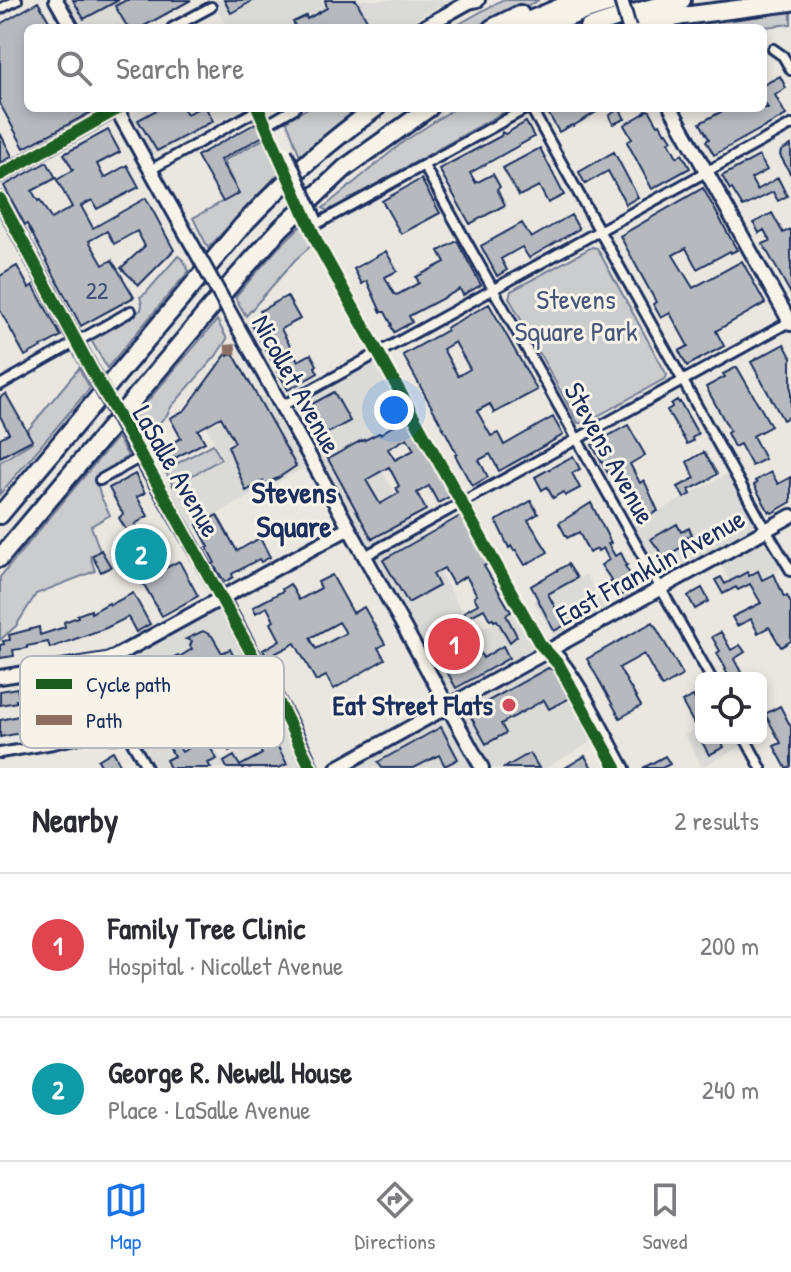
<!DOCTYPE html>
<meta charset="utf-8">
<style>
:root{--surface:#fff;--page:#f2f2f3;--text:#2b2b33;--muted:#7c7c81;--line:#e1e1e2;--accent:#1a73e8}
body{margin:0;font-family:"Patrick Hand",sans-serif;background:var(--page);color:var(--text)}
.controls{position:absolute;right:24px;bottom:24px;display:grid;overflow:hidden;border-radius:12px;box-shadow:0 4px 12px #0003}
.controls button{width:72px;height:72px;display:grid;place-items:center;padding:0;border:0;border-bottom:2px solid var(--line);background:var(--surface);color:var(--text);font:40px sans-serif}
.you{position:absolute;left:394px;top:410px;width:28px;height:28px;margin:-20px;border:6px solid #fff;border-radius:50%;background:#1a73e8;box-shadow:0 0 0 12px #1a73e833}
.badge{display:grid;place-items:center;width:52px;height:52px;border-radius:50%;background:var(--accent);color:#fff;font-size:26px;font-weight:700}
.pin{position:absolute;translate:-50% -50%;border:4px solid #fff;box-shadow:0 2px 8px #0006}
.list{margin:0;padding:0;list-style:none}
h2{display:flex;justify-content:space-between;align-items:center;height:104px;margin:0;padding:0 32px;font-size:34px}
h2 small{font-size:26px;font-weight:400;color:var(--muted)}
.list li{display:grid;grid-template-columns:52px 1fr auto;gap:24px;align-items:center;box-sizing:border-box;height:144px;padding:0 32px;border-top:2px solid var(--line)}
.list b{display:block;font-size:30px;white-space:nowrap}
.list p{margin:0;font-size:26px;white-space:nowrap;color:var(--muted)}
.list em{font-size:26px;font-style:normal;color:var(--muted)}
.icon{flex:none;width:44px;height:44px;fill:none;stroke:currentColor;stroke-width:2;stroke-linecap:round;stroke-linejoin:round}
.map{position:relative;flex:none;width:791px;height:768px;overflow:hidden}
.search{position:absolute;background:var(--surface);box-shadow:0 4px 12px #0003;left:24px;right:24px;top:24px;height:88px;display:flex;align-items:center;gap:20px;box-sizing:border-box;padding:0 28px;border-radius:12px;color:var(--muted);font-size:30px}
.sheet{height:392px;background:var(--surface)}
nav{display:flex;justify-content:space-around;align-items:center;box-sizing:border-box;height:112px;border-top:2px solid var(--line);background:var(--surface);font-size:22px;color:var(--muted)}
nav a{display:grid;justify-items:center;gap:4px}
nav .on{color:var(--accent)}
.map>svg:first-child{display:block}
.built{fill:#dadad6}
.green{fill:#cbcccd;stroke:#737e96;stroke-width:2}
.building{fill:#b6babf;stroke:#1b2f5e;stroke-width:2;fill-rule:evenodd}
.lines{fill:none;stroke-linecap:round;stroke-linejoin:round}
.street-casing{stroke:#1b2f5e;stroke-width:14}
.secondary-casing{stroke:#1b2f5e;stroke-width:18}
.highway-casing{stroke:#1b2f5e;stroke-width:22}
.street{stroke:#f7f3e8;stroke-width:8}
.secondary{stroke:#f7f3e8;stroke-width:12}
.highway{stroke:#f7f3e8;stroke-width:16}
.secondary-bridge-casing{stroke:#1b2f5e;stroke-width:18;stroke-linecap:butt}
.secondary-bridge{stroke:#f7f3e8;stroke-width:12}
.quiet{stroke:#8d6e63;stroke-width:10;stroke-dasharray:20 10;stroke-linecap:butt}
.cycleway-casing{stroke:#f7f3e8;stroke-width:17}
.cycleway{stroke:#1b5e20;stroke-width:12}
.poi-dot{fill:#d1495b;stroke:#f7f3e8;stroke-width:3}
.labels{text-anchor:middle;stroke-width:6;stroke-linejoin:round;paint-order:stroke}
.number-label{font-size:24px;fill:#425276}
.park-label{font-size:28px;fill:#47567a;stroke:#f7f3e8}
.street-label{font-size:28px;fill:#1b2f5e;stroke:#f7f3e8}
.poi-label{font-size:28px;font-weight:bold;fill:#1b2f5e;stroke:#f7f3e8;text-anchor:end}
.neighbourhood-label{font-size:30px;font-weight:bold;fill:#1b2f5e;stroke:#f7f3e8}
.key{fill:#f7f3e8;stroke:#b5b8bf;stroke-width:2}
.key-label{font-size:22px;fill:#1b2f5e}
</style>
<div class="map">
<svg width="791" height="768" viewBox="0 0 791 768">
<rect width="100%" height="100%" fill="#eae7e0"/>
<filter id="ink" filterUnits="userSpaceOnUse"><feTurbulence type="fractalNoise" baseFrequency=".0125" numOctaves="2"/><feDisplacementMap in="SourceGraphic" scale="16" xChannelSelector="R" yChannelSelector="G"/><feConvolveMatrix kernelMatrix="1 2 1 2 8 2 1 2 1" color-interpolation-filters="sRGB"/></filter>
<g filter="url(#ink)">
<path class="built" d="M65 0H120L113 4 127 28H81Z
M212 0H450L400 28H228Z
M144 108H244L154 156 152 154 132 121 133 115Z
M382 361 411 413 365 439 412 525 374 546 367 543 294 409 377 362Z
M264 396 304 468 190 528 168 491 224 459 207 428Z
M727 474 754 522 752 527 664 576 657 574 632 526Z
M418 533 474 633 521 609 539 643 537 648 456 693H453L449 691 377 558 379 553Z
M761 542 770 544 783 567 735 592 721 565Z
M586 574 605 609 554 636 534 602Z
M213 608 220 610 246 658 184 693 222 760 284 727 301 765V768H155L114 696 111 666 112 664Z
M545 661H551L557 665 598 738 545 768H488L457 713 458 710 460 707Z
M438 721 446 723 471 768H354Z
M701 726V738H737L742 746 702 767 685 735Z"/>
<path class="green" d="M502 0H539L484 28H452Z
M791 8V24L755 28 754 23 718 28H655Z
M308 108H358L300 156 287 122 289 119Z
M455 108H511L328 211 323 208 403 142Z
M267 137 281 171 208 248 193 218 238 193 223 161Z
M304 223 313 244 295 260 246 316 235 297 278 248Z
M592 247 597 248 667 375 666 378 585 423H578L509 298 511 291Z
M178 256 183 260 189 271 107 368 91 340 141 310 142 304 140 297 146 293Z
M217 320 227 339 216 356 171 407 167 415 160 422 143 434 133 418Z
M79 368 90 388 0 494V462L32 442 27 431Z
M117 437 128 456C92 478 91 478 110 515L91 526 100 551 90 556 95 571 36 594 16 626 0 640V577Z
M213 444 221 459 173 486 165 470Z"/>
<path class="building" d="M73 0H119L84 19Z
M126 0H191L144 26 146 28H128L115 6Z
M224 0H254L231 13Z
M325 0H356L368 22 361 26 363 28H296L293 22 306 16 307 19 327 8Z
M38 2 53 28H28V108H99L24 148 0 104V24Z
M780 76 786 88 775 95 786 115 714 155 706 141 709 139 700 123 728 108H768L763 100V85Z
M160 108H183L187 114 199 108H206L213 121 157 151 138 120Z
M552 108H603L573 126 572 125 559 132 547 111Z
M619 108 625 119 613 124 609 116Z
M647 110 650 111 658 125 660 124 665 133 667 132 672 140 669 142 677 157 682 154 690 168 652 189 627 142 632 139 624 125 643 114Z
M258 122 265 135 220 160 239 193 223 202 197 156Z
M526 122 534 137 470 173 476 183 493 174 500 187 497 189 505 205 470 224 439 169 501 136 502 132 505 134Z
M108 130 120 152 97 164 104 178 127 165 139 187 97 209 92 200 81 206 93 228 146 198 174 250 139 285 121 268 145 246 137 231 114 244 107 231 89 241 103 265 112 260 134 297 81 326 27 224 25 225 4 186 47 162 56 178 32 191 38 201 40 200 51 219 72 207 57 180 73 170 64 154Z
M0 133 12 156 0 163Z
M791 145V175L780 155 781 151Z
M540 148 564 195 548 203 539 186 519 196 503 168Z
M614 152 638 197 626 204 608 171 585 184 579 172Z
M759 156 767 170 751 179 757 190 778 178 787 196 778 201 773 192 743 207 732 189 730 190 722 176Z
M421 179 440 213 401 234 382 201Z
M703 188 737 250 731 253 730 251 697 269 686 248 673 255 693 288 742 261 765 303 716 331 724 346 687 366 679 351 688 346 670 313 661 318 653 304 656 302 620 236Z
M772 213 783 233 791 229V294L763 244 770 241 764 230 759 233 754 223Z
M571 215 579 229 529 258 522 247 501 259 507 270 497 276 481 246 522 223 531 238Z
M457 241 481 285 463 295 460 289 409 316 412 322 394 332 391 326 392 325 385 312H381L367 281 362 284 354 269 386 251 397 271 385 277 394 294 397 295 419 283 416 277 445 262 439 251Z
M17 266 29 288 33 285 61 336 25 356 0 310V276Z
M287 296 300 319 281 329 298 361 311 354 317 365 315 367 318 373 288 390 250 322 262 315 260 311Z
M489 304 537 390 494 413 490 404 477 411 491 436 498 433 504 445 553 417 563 435 499 471 490 454 479 460 488 477 472 486 455 455 457 454 446 433 403 355 447 330 446 328ZM455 342 470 369 458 376 443 349Z
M784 344 791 357V416L783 420 751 362Z
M227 353 228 356 233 353 296 466 278 478 265 484 263 481 246 491 228 446 235 442 221 417 198 430 205 442 164 464 157 451 181 438 170 418 185 410Z
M737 367 771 426 753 436 765 459 752 466 740 444 734 447 727 433 730 431 706 387 725 377 723 374Z
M334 392 350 421 317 439 301 410Z
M6 394 32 440 0 457V438L9 433 0 416V397Z
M677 400 679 403 680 402 698 434 692 438 693 441 687 444 667 410 672 407 671 404Z
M406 418 433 466 436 464 453 495 438 503 429 486 417 493 426 510 372 539 328 459 362 440 363 441 379 433 380 434ZM407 438 414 450 395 460 388 449ZM389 467 399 486 396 488 399 493 380 504 366 480Z
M628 425 645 455 630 464 640 483 644 480 658 511 641 520 623 486H622L614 472 609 475 592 445Z
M704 452 717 474 705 482 689 490 691 494 684 498 678 487 695 478 687 462Z
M573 456 580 469 572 473 580 488 565 496 563 492 553 498 547 487 542 490 535 477Z
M771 472 778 484 791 477V502L772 513 770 511 769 512 754 485 757 483 755 481Z
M135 474 145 493 137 497 148 516 135 524 137 527 128 533 119 518 123 514 109 488Z
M531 501 538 514 528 520 548 552 525 565 516 550 514 551 511 546 509 548 496 521Z
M591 503 611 543 608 544 615 556 621 553 627 565 625 566 631 576 635 575 637 577 635 583 637 586 620 596 616 589 613 590 609 583 612 581 601 565 609 560 603 548 598 551 597 549 589 553 579 532 567 538 559 523Z
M217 515 237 551 260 538 270 557 261 562 259 559 232 574 233 577 225 582 213 564 215 563 207 548 209 547 197 525Z
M462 515 490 563 484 566 511 612 506 615 517 636 510 642 497 620 494 621 493 619 490 620 484 609 467 618 464 612 478 604 474 597 477 595 466 576 453 584 444 568 433 574 439 586 408 603 383 560Z
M677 524 681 532 689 528 692 535 681 541 684 546 664 557 651 539Z
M146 541 162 570 179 561 198 596 162 616 142 581 154 574 147 562 133 567 126 555 130 553 128 550Z
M101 550 111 567 101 572 92 556Z
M568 564 577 578 548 594 558 613 568 607 575 620 554 631 531 586Z
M758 571 762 580 774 574 784 597 787 596 791 603V641L781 647 769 627 758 633 751 619 737 626 732 617 761 603 750 584 738 590 736 587 723 594 715 580 721 577 725 584 747 572 749 576Z
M332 575 353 613 364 607 385 644 378 648 385 659 334 689 326 676 316 681 295 643 267 658 263 650 280 640 271 623 274 621 267 607 256 613 253 607 283 591 282 589 290 584 299 600 321 588 318 582ZM339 622 346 633 316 649 310 638Z
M702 588 709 601 695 609 688 596Z
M133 593 150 624 136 632 128 617 106 628 50 648 48 642 27 646V648L13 650 14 656 0 658V645L4 644 3 641 10 640 9 635 39 627 40 635 65 627 64 622 78 617 77 615 91 610V613L109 603 110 605Z
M463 621 483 658 503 646 509 658 456 688 430 641 431 639Z
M653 622 683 675 662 687 644 654 619 668 641 706 620 718 587 659Z
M203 631 212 636 222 653 230 649 236 661 231 663 238 676 241 674 254 697 260 694 265 703 263 704 277 729 264 736 260 728 233 743 235 748 229 751 212 721 227 713 233 725 245 718 219 670 203 678 198 669 179 680 168 660 178 655 179 657 192 649 190 646 192 641 186 639Z
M721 632 731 650 740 645 745 652 734 659 744 678H730L725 670 726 669 717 653 720 651 712 637Z
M548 668 554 670 570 698 549 709 544 700 501 724 506 733 486 744 471 717 472 710Z
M17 688 20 700H16L17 702 0 705V691Z
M693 696 701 710V720L694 724 682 702Z
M780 706 791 727V766L788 768H786L774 746 781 743 765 714Z
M23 715 26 732 0 737V720Z
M441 727 458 759 445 766 439 755 414 768H382L378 762Z
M700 738H719L724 747 709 755Z
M174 739 182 752 205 739 217 759 208 763 211 768H170L166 760 174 756 168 745Z
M267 741 270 748 272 747 273 749 278 747 287 764 279 768H227L224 762 234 756 240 766 262 754 258 746Z
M113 751 121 766 117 768H103L98 760Z
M530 753 539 768H504Z
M585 756 592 768H565Z
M665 756 670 764 662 768H643Z"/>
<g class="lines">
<defs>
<path id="street" d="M0 9 17 0
M172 28 211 7
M773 49 783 56 791 70
M531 108 761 521 791 571
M271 122 295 108
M424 166 711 678
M150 170 261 108
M317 224 527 108
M0 385 131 311
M282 406 791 125
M100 480 141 457
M365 556 791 321
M553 649C582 680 604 731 625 768
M106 660 113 712
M100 725a13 13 0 1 1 26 0a13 13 0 1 1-26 0Z
M125 730 147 768
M745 738 761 768
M0 753 53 744 102 733"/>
<path id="secondary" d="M56 0 72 28
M422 28 469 2 478 0
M116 108 194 248
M671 108 791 324
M0 175 119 108
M0 199 91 369
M235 322 482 768
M133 445C177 517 218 590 258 664 276 698 297 732 311 768
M0 677 106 660 116 656 349 528
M337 768 791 516"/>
<path id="highway" d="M492 28 520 14
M511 28 578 0
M542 28 579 13 621 0
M588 28 646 9 682 0
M628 28 683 16 791 2
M0 515 242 226C282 183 327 143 376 108
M0 558 235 279 281 228 345 168 429 108"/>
</defs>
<use href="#street" class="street-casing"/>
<use href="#secondary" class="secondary-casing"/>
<use href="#highway" class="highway-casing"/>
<use href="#street" class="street"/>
<use href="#secondary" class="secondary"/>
<use href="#highway" class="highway"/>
<defs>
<path id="secondary-bridge" d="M621 0 629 28
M285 152 315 220
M194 248 235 322
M91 369 133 445"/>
</defs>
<use href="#secondary-bridge" class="secondary-bridge-casing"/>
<use href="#secondary-bridge" class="secondary-bridge"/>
<path class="quiet" d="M225 350 236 349
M253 694 260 690"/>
<defs>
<path id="cycleway" d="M258 108 318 244 540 644 559 665 616 768
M0 175 119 108
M0 199 91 369 173 511 278 701 311 768"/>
</defs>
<use href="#cycleway" class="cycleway-casing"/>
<use href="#cycleway" class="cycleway"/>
</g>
</g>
<circle class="poi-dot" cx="509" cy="705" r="8"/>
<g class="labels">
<g class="number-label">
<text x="97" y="299">22</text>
</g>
<g class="park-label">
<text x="576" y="309">Stevens<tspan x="576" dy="32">Square Park</tspan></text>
</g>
<g class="street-label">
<text transform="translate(297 384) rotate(61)" y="10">Nicollet Avenue</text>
<text transform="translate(610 453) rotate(61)" y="10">Stevens Avenue</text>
<text transform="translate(177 471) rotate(60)" y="10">LaSalle Avenue</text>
<text transform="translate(650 567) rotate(-29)" y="10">East Franklin Avenue</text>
</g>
<g class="poi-label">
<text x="493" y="715">Eat Street Flats</text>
</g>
<g class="neighbourhood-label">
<text x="294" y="503">Stevens<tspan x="294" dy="34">Square</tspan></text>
</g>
</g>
<rect x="20" y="656" width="264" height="92" rx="12" class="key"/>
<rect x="36" y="679" width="36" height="10" fill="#1b5e20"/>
<rect x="36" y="715" width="36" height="10" fill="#8d6e63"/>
<g class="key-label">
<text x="86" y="692">Cycle path</text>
<text x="86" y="728">Path</text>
</g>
</svg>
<div class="controls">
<button><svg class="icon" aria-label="locate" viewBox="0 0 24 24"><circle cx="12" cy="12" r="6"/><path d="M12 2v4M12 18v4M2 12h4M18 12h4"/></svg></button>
</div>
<div class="you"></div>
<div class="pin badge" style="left:454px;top:644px;background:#e0444e">1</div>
<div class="pin badge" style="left:141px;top:554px;background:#0f9aa8">2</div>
<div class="search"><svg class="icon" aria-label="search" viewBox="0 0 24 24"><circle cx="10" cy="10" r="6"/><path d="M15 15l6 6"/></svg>Search here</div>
</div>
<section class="sheet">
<h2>Nearby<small>2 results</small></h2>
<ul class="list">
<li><span class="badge" style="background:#e0444e">1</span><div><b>Family Tree Clinic</b><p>Hospital · Nicollet Avenue</p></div><em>200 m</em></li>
<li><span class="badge" style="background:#0f9aa8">2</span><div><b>George R. Newell House</b><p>Place · LaSalle Avenue</p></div><em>240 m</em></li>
</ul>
</section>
<nav>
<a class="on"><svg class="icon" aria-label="map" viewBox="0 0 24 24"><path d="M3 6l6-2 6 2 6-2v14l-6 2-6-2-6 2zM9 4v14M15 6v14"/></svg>Map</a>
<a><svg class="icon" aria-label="directions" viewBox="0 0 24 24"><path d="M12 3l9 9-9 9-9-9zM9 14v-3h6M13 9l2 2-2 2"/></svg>Directions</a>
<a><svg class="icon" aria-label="saved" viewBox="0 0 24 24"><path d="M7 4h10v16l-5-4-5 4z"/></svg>Saved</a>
</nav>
